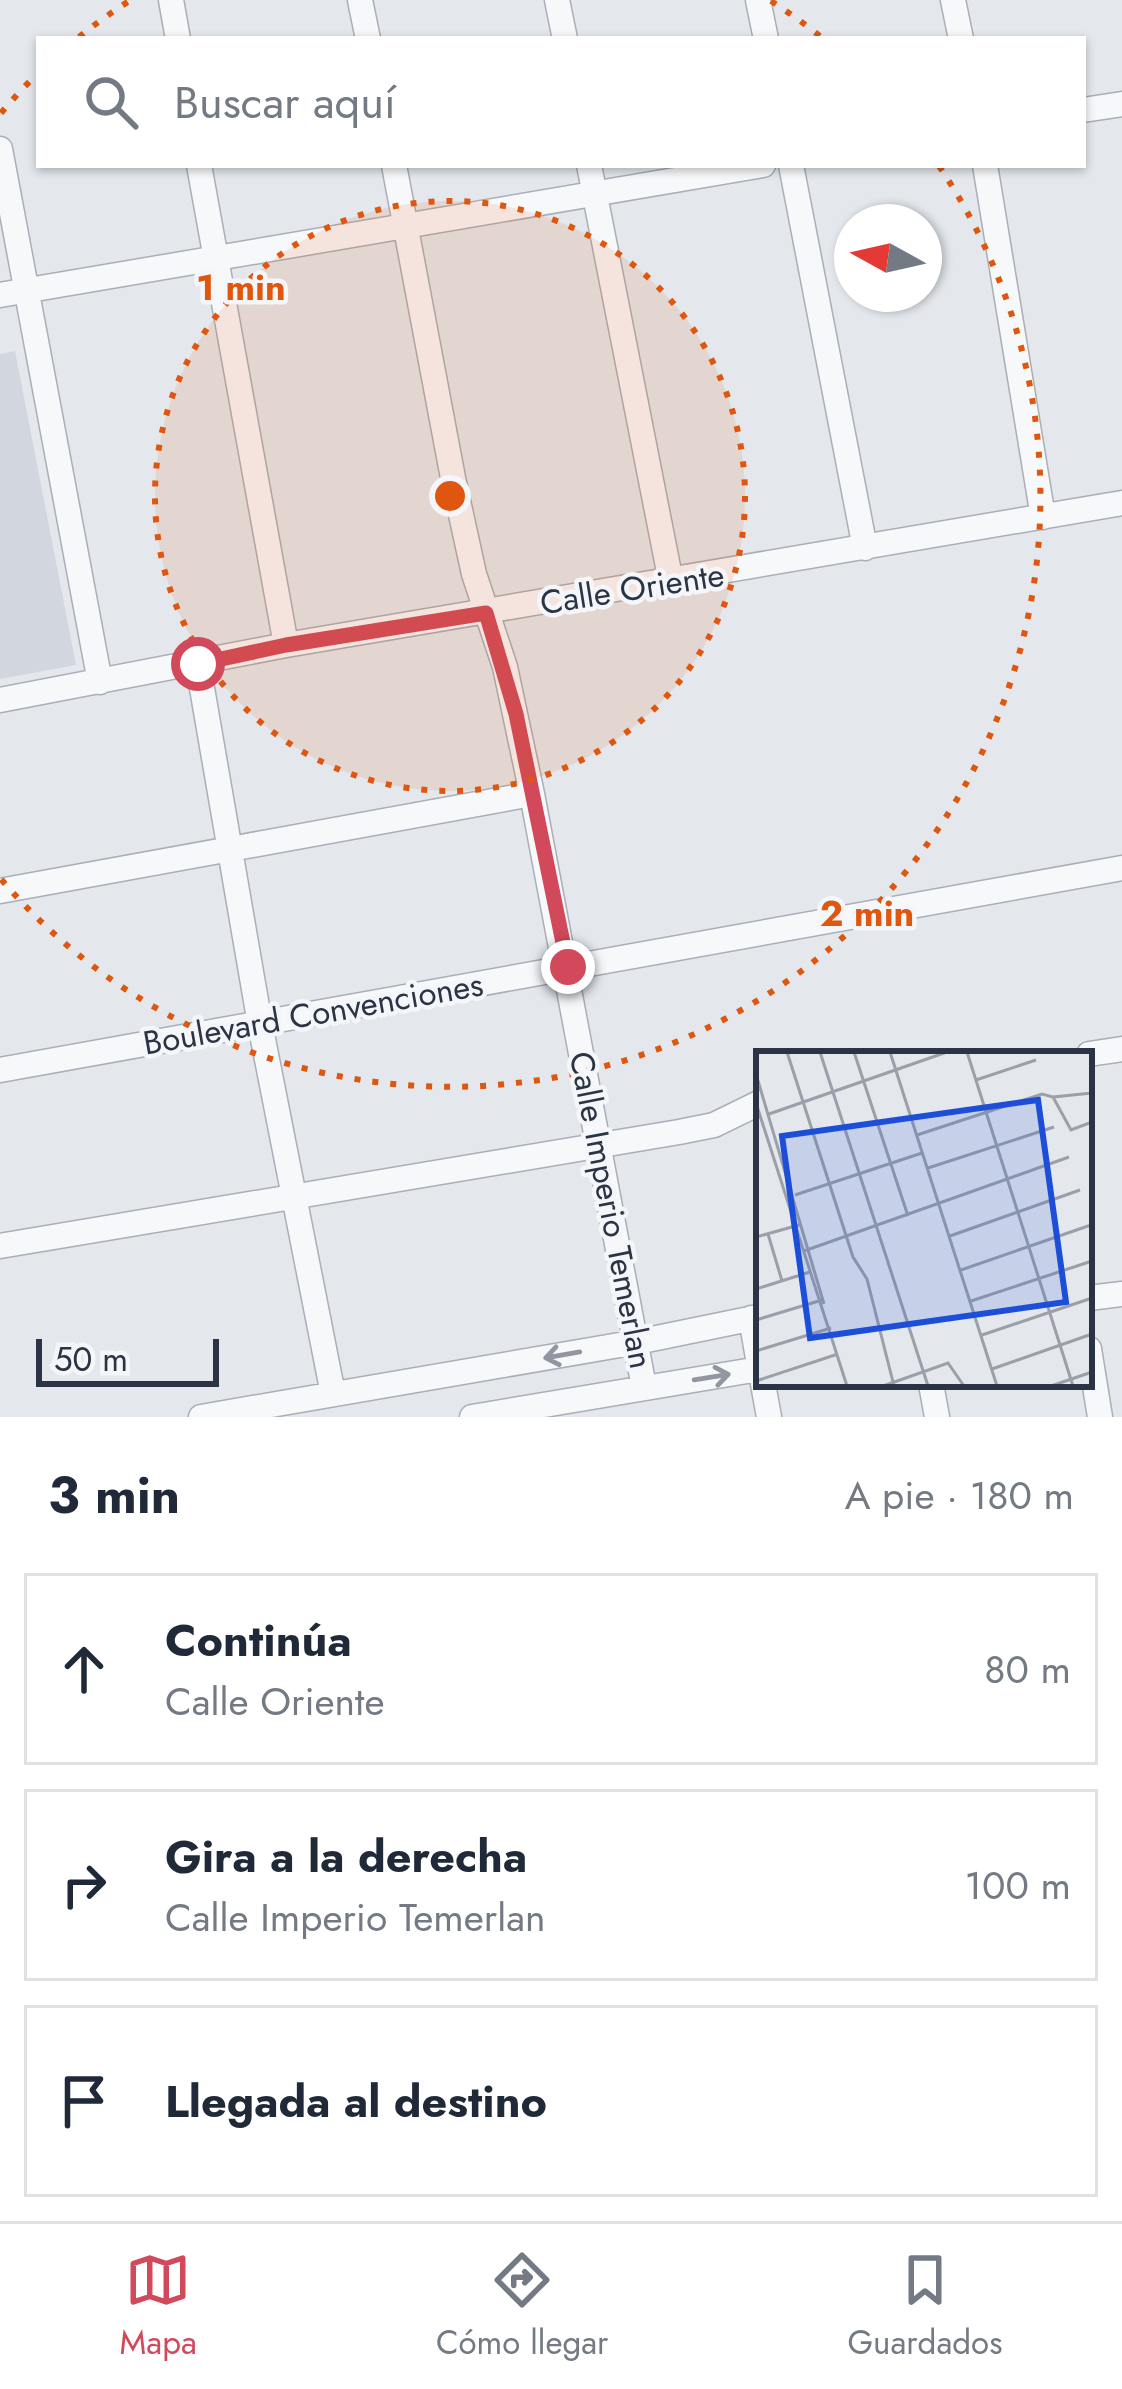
<!DOCTYPE html>
<html lang="es">
<meta charset="utf-8">
<style>
:root{--surface:#fff;--page:#f2f2f3;--text:#1f2937;--muted:#747a83;--line:#e0e1e3;--accent:#d1495b}
body{margin:0;font-family:Jost,sans-serif;background:var(--page);color:var(--text)}
.compass{position:absolute;left:834px;top:204px;width:108px;height:108px;border-radius:50%;background:var(--surface);box-shadow:0 3px 9px #0004;rotate:278deg}
.scale{position:absolute;left:36px;bottom:30px;width:183px;box-sizing:border-box;padding-left:12px;border:6px solid #2b3445;border-top:0;font-size:33px;line-height:42px;white-space:nowrap;color:#2b3445;-webkit-text-stroke:9px #f4f6f9;paint-order:stroke}
.stop{position:absolute;width:36px;height:36px;margin:-27px;border:9px solid #d1495b;border-radius:50%;background:#fff}
.stop.end{background:#d1495b;border-color:#fff;box-shadow:0 3px 12px #0008}
.list{margin:0;padding:0;list-style:none}
h2{display:flex;justify-content:space-between;align-items:center;height:156px;margin:0;padding:0 48px;font-size:51px}
h2 small{font-size:39px;font-weight:400;color:var(--muted)}
.list li{display:grid;grid-template-columns:78px 1fr auto;gap:36px;align-items:center;box-sizing:border-box;height:192px;margin:0 24px 24px;padding:0 24px;border:3px solid var(--line);border-radius:0px}
.list b{display:block;font-size:45px;white-space:nowrap}
.list p{margin:0;font-size:39px;white-space:nowrap;color:var(--muted)}
.list em{font-size:39px;font-style:normal;color:var(--muted)}
.icon{flex:none;width:66px;height:66px;fill:none;stroke:currentColor;stroke-width:2;stroke-linecap:round;stroke-linejoin:round}
.map{position:relative;flex:none;width:1122px;height:1417px;overflow:hidden}
.search{position:absolute;background:var(--surface);box-shadow:0 3px 9px #0004;left:36px;right:36px;top:36px;height:132px;display:flex;align-items:center;gap:30px;box-sizing:border-box;padding:0 42px;border-radius:0px;color:var(--muted);font-size:45px}
.sheet{height:804px;background:var(--surface)}
nav{display:flex;justify-content:space-around;align-items:center;box-sizing:border-box;height:168px;border-top:3px solid var(--line);background:var(--surface);font-size:33px;color:var(--muted)}
nav a{display:grid;justify-items:center;gap:6px}
nav .on{color:var(--accent)}
.map>svg:first-child{display:block}
.built{fill:#d2d6de}
.lines{fill:none;stroke-linecap:round;stroke-linejoin:round}
.minor-casing{stroke:#a9aeb7;stroke-width:27}
.minor{stroke:#f7f8fa;stroke-width:24}
.oneway{stroke:#9196a0}
.route{stroke:#d1495b;stroke-width:15}
.ring{fill:none;stroke:#df570f;stroke-width:6;stroke-dasharray:6 12}
.labels{text-anchor:middle;stroke-width:9;stroke-linejoin:round;paint-order:stroke}
.street-label{font-size:33px;fill:#2b3445;stroke:#f4f6f9}
.inset-road{fill:none;stroke:#9a9fa9;stroke-width:3}
.view{fill:#1d4ed8;fill-opacity:0.15;stroke:#1d4ed8;stroke-width:6}
.inset-edge{fill:none;stroke:#2b3445;stroke-width:6}
.centre{fill:#df570f;stroke:#f4f6f9;stroke-width:6}
.ring-label{font-size:36px;text-anchor:middle;font-weight:bold;fill:#df570f;stroke:#f4f6f9;stroke-width:9;stroke-linejoin:round;paint-order:stroke}
</style>
<div class="map">
<svg width="1122" height="1417" viewBox="0 0 1122 1417">
<rect width="100%" height="100%" fill="#e4e7ec"/>
<path class="built" d="M15 351 76 665 0 679V354Z"/>
<g class="lines">
<defs>
<path id="minor" d="M171 0 178 39
M360 0 368 39
M557 0 565 39
M758 0 766 39
M953 0 961 39
M1083 110 1122 104
M0 149 100 682
M199 165 286 645
M394 165 453 478 474 574 505 667 532 794 644 1387
M589 165 671 582
M791 165 865 548
M985 165 1043 517
M0 295 763 165
M198 665 260 1024 333 1394
M0 700 286 645 1122 503
M0 891 532 794
M1089 1054 1122 1049
M0 1070 1122 868
M0 1246 679 1132 714 1125 759 1103
M1089 1298 1122 1294
M751 1318 759 1364
M1089 1349 1100 1417
M763 1384 769 1417
M931 1384 937 1417
M201 1417 637 1342 759 1317
M472 1417 759 1369"/>
</defs>
<use href="#minor" class="minor-casing"/>
<use href="#minor" class="minor"/>
</g>
<defs><path id="oneway-shaft" d="M-6 0H5M1.5-3L5.5 0L1.5 3" fill="none" stroke-width="1.6" stroke-linecap="round" stroke-linejoin="round" transform="scale(3)"/></defs>
<g class="oneway">
<use href="#oneway-shaft" transform="translate(562 1355) rotate(170)"/>
<use href="#oneway-shaft" transform="translate(712 1377) rotate(-9)"/>
</g>
<g class="lines">
<path class="route" d="M198 664 286 645 486 613 516 714 568 967"/>
</g>
<circle cx="450" cy="496" r="295" fill="#df570f" fill-opacity=".12"/>
<g class="ring">
<circle cx="450" cy="496" r="295"/>
<path d="M1 113A590 590 0 0 1 36 75M79 37A590 590 0 0 1 129 1M771 1A590 590 0 0 1 821 37M939 166A590 590 0 0 1 1 879"/>
</g>
<g class="labels">
<g class="street-label">
<text transform="translate(632 588) rotate(-9)" y="12">Calle Oriente</text>
<text transform="translate(313 1013) rotate(-10)" y="12">Boulevard Convenciones</text>
<text transform="translate(612 1210) rotate(79)" y="12">Calle Imperio Temerlan</text>
</g>
</g>
<g transform="translate(756 1051)">
<rect width="336" height="336" fill="#e4e7ec"/>
<path class="inset-road" d="M31 1 97 206 111 228 138 335M64 1 172 335M98 1 152 165M134 1 241 335M211 1 317 335M0 23 68 253M220 29 280 9M297 46 336 42M0 52 91 335M13 63 191 1M161 84 286 43 297 46 315 79 336 71M172 117 298 76M39 144 166 102M12 183 26 230M194 185 324 139M0 186 43 174M48 200 313 106M205 219 335 174M0 238 54 221M215 250 336 210M0 269 66 249M226 284 336 247M0 300 75 277M236 318 336 283M0 330 82 303M127 335 192 312 208 335M295 335 336 321"/>
<path class="view" d="M282 49 310 251 54 287 26 85Z"/>
<rect width="336" height="336" class="inset-edge"/>
</g>
<circle cx="450" cy="496" r="18" class="centre"/>
<g class="ring-label">
<text x="241" y="300">1 min</text>
<text x="867" y="926">2 min</text>
</g>
</svg>
<svg class="compass" viewBox="-18 -18 36 36"><path d="M0-13l5 13h-10z" fill="#e53935"/><path d="M0 13l5-13h-10z" fill="#747a83"/></svg>
<div class="scale">50 m</div>
<div class="stop" style="left:198px;top:664px"></div>
<div class="stop end" style="left:568px;top:967px"></div>
<div class="search"><svg class="icon" aria-label="search" viewBox="0 0 24 24"><circle cx="10" cy="10" r="6"/><path d="M15 15l6 6"/></svg>Buscar aquí</div>
</div>
<section class="sheet">
<h2>3 min<small>A pie · 180 m</small></h2>
<ul class="list">
<li><svg class="icon" aria-label="ahead" viewBox="0 0 24 24"><path d="M12 20V5M6 11l6-6 6 6"/></svg><div><b>Continúa</b><p>Calle Oriente</p></div><em>80 m</em></li>
<li><svg class="icon" aria-label="right" viewBox="0 0 24 24"><path d="M7 20v-9h11M14 6l5 5-5 5"/></svg><div><b>Gira a la derecha</b><p>Calle Imperio Temerlan</p></div><em>100 m</em></li>
<li><svg class="icon" aria-label="arrive" viewBox="0 0 24 24"><path d="M6 21V4h12l-3 4 3 4H6"/></svg><div><b>Llegada al destino</b></div></li>
</ul>
</section>
<nav>
<a class="on"><svg class="icon" aria-label="map" viewBox="0 0 24 24"><path d="M3 6l6-2 6 2 6-2v14l-6 2-6-2-6 2zM9 4v14M15 6v14"/></svg>Mapa</a>
<a><svg class="icon" aria-label="directions" viewBox="0 0 24 24"><path d="M12 3l9 9-9 9-9-9zM9 14v-3h6M13 9l2 2-2 2"/></svg>Cómo llegar</a>
<a><svg class="icon" aria-label="saved" viewBox="0 0 24 24"><path d="M7 4h10v16l-5-4-5 4z"/></svg>Guardados</a>
</nav>
